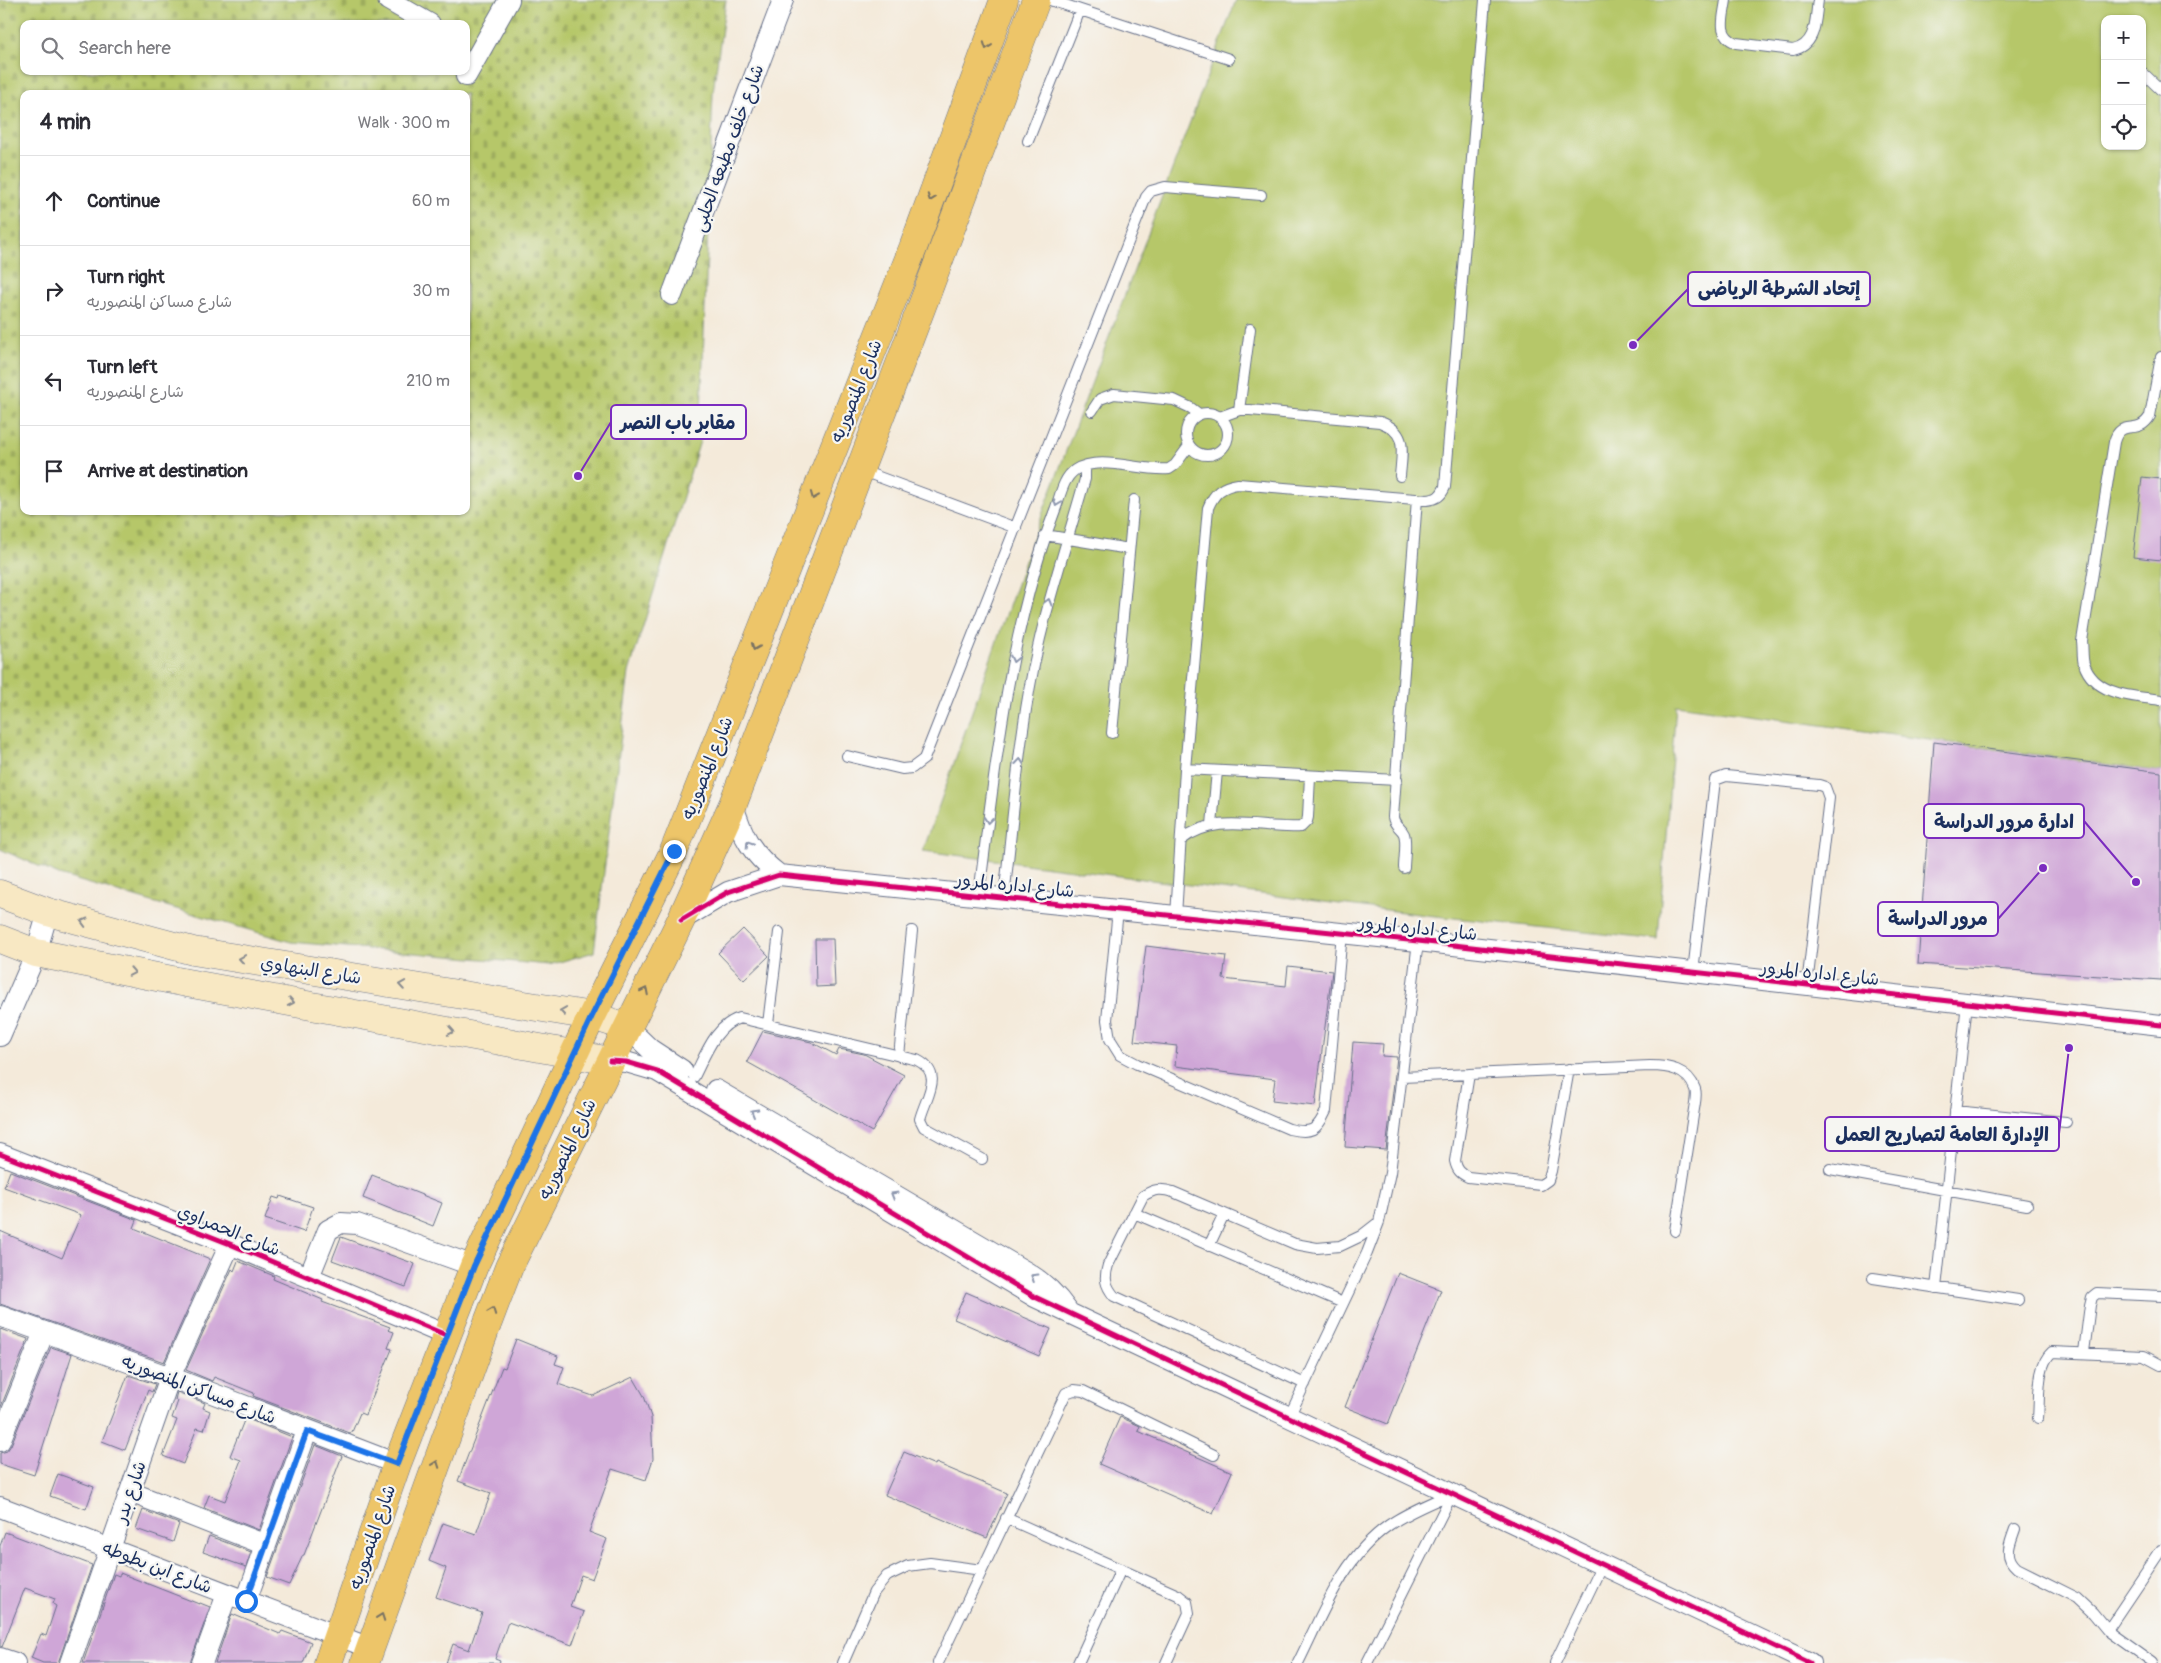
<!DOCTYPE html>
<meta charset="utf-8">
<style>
:root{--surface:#fff;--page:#f2f2f3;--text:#2b2b33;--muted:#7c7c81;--line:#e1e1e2}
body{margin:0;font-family:Pangolin,"Playpen Sans Arabic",sans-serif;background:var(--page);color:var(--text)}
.controls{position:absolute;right:15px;top:15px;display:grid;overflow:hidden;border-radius:10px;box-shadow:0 1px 4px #0004}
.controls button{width:45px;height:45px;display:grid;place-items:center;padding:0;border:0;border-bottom:1px solid var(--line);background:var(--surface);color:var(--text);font:25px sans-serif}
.stop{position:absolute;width:15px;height:15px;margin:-11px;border:4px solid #1a73e8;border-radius:50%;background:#fff}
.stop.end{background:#1a73e8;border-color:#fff;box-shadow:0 1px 5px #0008}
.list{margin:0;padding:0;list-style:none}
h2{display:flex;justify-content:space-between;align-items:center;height:65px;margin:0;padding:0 20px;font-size:21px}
h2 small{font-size:16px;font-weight:400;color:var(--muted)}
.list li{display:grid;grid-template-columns:32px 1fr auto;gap:15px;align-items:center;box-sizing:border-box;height:90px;padding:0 20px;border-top:1px solid var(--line)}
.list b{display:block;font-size:19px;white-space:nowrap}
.list p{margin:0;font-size:16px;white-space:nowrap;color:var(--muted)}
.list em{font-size:16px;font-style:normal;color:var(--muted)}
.icon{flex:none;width:28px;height:28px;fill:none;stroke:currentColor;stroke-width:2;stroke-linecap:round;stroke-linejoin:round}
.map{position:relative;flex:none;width:2161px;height:1663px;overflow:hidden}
.search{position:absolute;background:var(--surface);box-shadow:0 1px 4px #0004;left:20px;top:20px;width:450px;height:55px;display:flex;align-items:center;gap:12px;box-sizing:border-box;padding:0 18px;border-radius:10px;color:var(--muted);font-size:19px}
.panel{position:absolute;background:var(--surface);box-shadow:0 1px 4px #0004;left:20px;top:90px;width:450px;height:425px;border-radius:10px}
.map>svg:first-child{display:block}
.cemetery{fill:url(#cemetery-stones);stroke:#687b64;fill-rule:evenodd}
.green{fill:#b6c769;stroke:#687b64;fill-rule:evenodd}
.building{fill:#cfa6d7}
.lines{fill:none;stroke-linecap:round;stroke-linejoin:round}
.service-casing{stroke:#677089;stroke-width:12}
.minor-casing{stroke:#677089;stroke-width:22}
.secondary-casing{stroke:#677089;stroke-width:29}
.primary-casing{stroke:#677089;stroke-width:29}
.service{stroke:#fff;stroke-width:10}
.minor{stroke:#fff;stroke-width:20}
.secondary{stroke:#f8e8c3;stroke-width:28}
.primary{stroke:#edc569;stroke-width:28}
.cycleway-casing{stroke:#f6f6f2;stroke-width:8}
.cycleway{stroke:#d6006c;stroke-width:5}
.oneway{stroke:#797263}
.oneway2{stroke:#8d97ae}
.oneway3{stroke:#8a8c90}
.route{stroke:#1a73e8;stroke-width:6}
.labels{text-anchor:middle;stroke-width:4.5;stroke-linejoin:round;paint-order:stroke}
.street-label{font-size:18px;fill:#1b2f5e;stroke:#f6f6f2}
.leader{fill:none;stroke:#7b2cbf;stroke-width:2}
.callout-dot{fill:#7b2cbf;stroke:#f6f6f2;stroke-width:2}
.callout{fill:#f6f6f2;stroke:#7b2cbf;stroke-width:2}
.callout-label{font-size:19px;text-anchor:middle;font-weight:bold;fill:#1b2f5e}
</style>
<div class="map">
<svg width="2161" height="1663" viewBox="0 0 2161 1663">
<defs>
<pattern id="cemetery-stones" width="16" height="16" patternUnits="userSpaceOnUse" patternTransform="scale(1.25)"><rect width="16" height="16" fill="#b6c769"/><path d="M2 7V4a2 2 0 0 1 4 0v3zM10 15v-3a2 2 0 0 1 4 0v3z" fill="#9cab5d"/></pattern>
</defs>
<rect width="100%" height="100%" fill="#f6f6f2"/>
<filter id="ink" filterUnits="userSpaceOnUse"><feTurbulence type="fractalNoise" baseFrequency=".02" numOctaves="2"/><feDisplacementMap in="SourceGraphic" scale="10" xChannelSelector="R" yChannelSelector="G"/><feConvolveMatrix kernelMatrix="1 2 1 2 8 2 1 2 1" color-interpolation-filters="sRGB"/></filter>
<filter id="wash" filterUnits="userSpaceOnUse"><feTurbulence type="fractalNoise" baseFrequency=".0096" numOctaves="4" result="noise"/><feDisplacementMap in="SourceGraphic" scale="20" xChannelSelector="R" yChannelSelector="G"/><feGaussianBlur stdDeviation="1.12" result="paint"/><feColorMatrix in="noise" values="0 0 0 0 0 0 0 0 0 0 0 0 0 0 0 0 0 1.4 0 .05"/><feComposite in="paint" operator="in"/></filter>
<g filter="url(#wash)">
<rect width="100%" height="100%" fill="#f4eada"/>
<path class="cemetery" d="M0 0H726L713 92 700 441 629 672 594 952 549 965 291 942 59 875 0 849ZM24 24H466V71H24ZM24 94H466V511H24Z"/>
<path class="green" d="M1236 0H2161V772L1676 705 1658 940 1426 915 923 851 1031 544ZM2105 19H2142V146H2105Z"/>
<g id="blocks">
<path class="building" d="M2142 477 2161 479V560L2133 557Z
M1934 742 2161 772V980L1918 964Z
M743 929 769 956 744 980 718 953Z
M815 939H833L835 986 816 987Z
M1146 946 1226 956 1223 979 1286 986 1288 966 1332 971 1315 1106 1272 1101 1275 1079 1175 1066 1177 1046 1134 1041Z
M763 1031 811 1042 836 1055 839 1049 864 1054 904 1075 872 1132 747 1062Z
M1353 1042 1383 1044 1382 1056 1397 1057 1386 1150 1345 1147Z
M10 1171 137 1220 134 1228 210 1259 164 1362 0 1304V1231L62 1258 81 1215 4 1187Z
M372 1175 442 1203 433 1226 363 1198Z
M280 1196 313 1207 304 1232 265 1219 273 1197 279 1199Z
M341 1237 415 1264 406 1287 332 1260Z
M238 1261 274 1276 273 1279 323 1300 322 1302 390 1327 388 1330 394 1332 388 1348 392 1349 365 1415 360 1413 352 1432 350 1433 253 1396 254 1393 214 1377 212 1381 186 1370 232 1269 234 1271Z
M1398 1273 1441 1290 1388 1424 1345 1407Z
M966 1292 1051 1329 1039 1356 954 1319Z
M0 1329 28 1339 0 1409Z
M516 1339 558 1356 555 1364 564 1367 558 1384 593 1396 633 1377 644 1396 651 1417 653 1459 646 1480 612 1469 589 1532 607 1539 592 1579 581 1575 570 1607 584 1612 572 1645 508 1622 495 1659 500 1661 499 1663H446L453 1644 469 1650 482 1613 436 1597 446 1568 429 1561 443 1523 476 1534 491 1493 458 1481 502 1367 505 1368Z
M51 1347 72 1354 34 1475 0 1464V1453L7 1451 11 1445Z
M128 1375 155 1384 152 1392 148 1390 125 1450 102 1441Z
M177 1392 205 1403 203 1408 210 1411 204 1430 197 1428 183 1464 163 1456 177 1420 172 1418 178 1401 175 1400Z
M1120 1417 1140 1426 1138 1431 1232 1472 1213 1514 1099 1464Z
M245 1418 292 1437 259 1530 204 1508 209 1495 225 1501 241 1460 230 1456Z
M315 1445 342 1456 304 1555H303L289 1585 267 1577Z
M904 1452 935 1465 936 1463 1007 1493 987 1538 885 1495Z
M58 1474 94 1487 86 1509 50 1496Z
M143 1510 179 1524 173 1542 136 1529Z
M5 1532 92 1565 58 1663H43L31 1658 41 1634 46 1636 56 1606 53 1604 55 1599 25 1588 2 1647 0 1646V1546Z
M209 1536 251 1552 246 1567 203 1552Z
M120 1573 199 1604 200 1603 210 1607 190 1663H83L114 1574 119 1576Z
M232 1614 280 1634 282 1631 311 1642 303 1663H215Z"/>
</g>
</g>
<g filter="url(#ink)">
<use href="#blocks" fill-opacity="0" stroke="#677089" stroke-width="1"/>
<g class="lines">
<defs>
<path id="service" d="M1050 0 1229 59
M1726 0C1724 17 1716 35 1736 43L1793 50C1817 45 1815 20 1818 0
M2142 72 2161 90
M1028 141 1080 10
M2161 357 2150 416C2138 437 2121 417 2114 442L2082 641C2083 648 2082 658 2084 664 2095 696 2133 696 2161 700
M1239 410 1250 329
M1092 411 1100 399 1114 394 1174 400 1191 408 1199 414
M1186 434a21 21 0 1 1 42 0a21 21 0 1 1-42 0Z
M1220 417 1239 410H1250L1380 422C1408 432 1402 451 1400 476
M860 470 1016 528
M1045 535 1129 549
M1112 733 1134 500
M847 756 902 769 912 768 924 759 1146 197 1151 191 1165 187 1261 195
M1185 769 1397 780
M1212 825 1217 771
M1181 840C1216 812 1261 830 1301 827L1307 821 1308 817 1310 776
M1404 868C1404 858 1407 843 1404 834 1401 827 1394 826 1393 817L1417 499
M979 895C995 767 1009 631 1055 510 1060 497 1063 478 1075 470 1100 454 1141 472 1169 469L1175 465 1189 446
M1004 897C1013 821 1018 745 1033 670 1046 605 1067 543 1085 479V467
M1118 910 1107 1020 1110 1039 1120 1055 1137 1064 1289 1129C1311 1134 1317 1131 1326 1111L1342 933
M1176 916 1185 769 1208 508C1214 493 1222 486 1238 484L1427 500C1437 499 1441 496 1445 487L1485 0
M1693 972 1715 780 1726 776 1819 785 1825 787 1829 798 1807 985
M768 1024 779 932
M899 1056 912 931
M1469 1074 1455 1161C1457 1170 1460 1173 1468 1177L1541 1185 1548 1180 1551 1171 1569 1069
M694 1077C705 1056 715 1025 740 1018L917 1060C945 1074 926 1096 920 1119L924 1127 982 1159
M1402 1077 1650 1066C1668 1066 1688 1069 1695 1089 1697 1095 1695 1103 1694 1109L1675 1231
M1955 1111 2066 1122
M1830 1169 2027 1205
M1134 1213 1343 1303
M1209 1246 1224 1214
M1873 1278 2018 1300
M1936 1288 1967 1003
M2084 1352 2090 1305 2092 1297 2097 1293 2161 1296
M1305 1384 1114 1296C1105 1285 1104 1278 1108 1265L1143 1196C1154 1189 1161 1188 1173 1192L1295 1244 1317 1248 1340 1246 1361 1236 1379 1222
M1289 1417 1367 1253 1379 1222 1390 1173 1418 941
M2038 1418C2040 1398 2036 1366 2052 1352L2144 1356 2161 1365
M1006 1518 1178 1595 1187 1602 1189 1613 1166 1663
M2015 1529C2010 1544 2003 1556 2017 1568L2077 1598 2093 1613 2107 1630 2153 1663
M2107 1630 2161 1550
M843 1663 874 1592 887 1576 908 1566 930 1563 982 1570
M938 1663 1066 1393 1074 1390 1083 1391 1214 1455
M1078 1663 1121 1569
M1298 1663C1323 1613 1342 1558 1389 1525 1408 1512 1430 1503 1451 1494
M1367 1663 1452 1494
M1555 1663 1602 1565"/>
<path id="minor" d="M388 0 430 24
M466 76 509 0
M672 295 783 0
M733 804C742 837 752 854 779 875
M681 920 728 892 779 875 1418 941 2161 1025
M627 1027 650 1049 682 1070
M0 1036 36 953 48 912
M610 1061 626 1062 657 1071 1035 1297 1810 1663
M716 1090 1028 1273C1044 1283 1056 1294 1067 1310
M0 1154 230 1244 446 1335
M309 1277 328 1230 341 1223 357 1224 474 1266
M0 1316 170 1377 397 1464
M0 1441 44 1332
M130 1492 266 1545
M0 1507 370 1648
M246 1601 307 1431
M0 1658 15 1663
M70 1663 170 1377 230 1244
M202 1663 227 1594"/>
<path id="secondary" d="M0 894 48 912 193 951 592 1016 627 1027
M0 939 36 953 187 983 610 1061"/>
<path id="primary" d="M328 1663 397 1464 474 1266 592 1016 674 851 913 248 1004 0
M365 1663 485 1330 509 1267 681 920 733 804 925 298 1036 0"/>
</defs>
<use href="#service" class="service-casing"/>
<use href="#minor" class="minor-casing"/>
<use href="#secondary" class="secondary-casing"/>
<use href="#primary" class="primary-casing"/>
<use href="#service" class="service"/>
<use href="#minor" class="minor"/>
<use href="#secondary" class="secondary"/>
<use href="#primary" class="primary"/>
<defs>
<path id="cycleway" d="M681 920 728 892 779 875 1418 941 2161 1025
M610 1061 626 1062 657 1071 1035 1297 1810 1663
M0 1154 230 1244 446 1335"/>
</defs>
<use href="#cycleway" class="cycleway-casing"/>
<use href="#cycleway" class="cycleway"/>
</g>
<defs><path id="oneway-chevron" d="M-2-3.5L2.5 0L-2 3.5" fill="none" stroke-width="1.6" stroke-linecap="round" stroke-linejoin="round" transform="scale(1.25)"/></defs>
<g class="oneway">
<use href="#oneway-chevron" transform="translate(987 46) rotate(110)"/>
<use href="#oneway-chevron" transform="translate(931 198) rotate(110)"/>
<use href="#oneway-chevron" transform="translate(814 496) rotate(112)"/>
<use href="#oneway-chevron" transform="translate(755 647) rotate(112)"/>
<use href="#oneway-chevron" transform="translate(645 991) rotate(-63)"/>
<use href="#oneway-chevron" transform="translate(492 1311) rotate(-69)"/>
<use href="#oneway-chevron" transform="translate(436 1464) rotate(-70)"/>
<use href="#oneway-chevron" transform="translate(381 1617) rotate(-70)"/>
</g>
<g class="oneway2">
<use href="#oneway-chevron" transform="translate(1057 503) rotate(111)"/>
<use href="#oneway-chevron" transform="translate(1048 602) rotate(-75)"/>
<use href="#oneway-chevron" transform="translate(1014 659) rotate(103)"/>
<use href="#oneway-chevron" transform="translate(1020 762) rotate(-84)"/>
<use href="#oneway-chevron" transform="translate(988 820) rotate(97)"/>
<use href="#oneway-chevron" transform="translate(749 844) rotate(-123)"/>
<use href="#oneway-chevron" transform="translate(754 1112) rotate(-150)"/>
<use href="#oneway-chevron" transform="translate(894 1195) rotate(-150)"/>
<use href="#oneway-chevron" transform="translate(1034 1277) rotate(-148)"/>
</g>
<g class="oneway3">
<use href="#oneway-chevron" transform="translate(84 922) rotate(-165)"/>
<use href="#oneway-chevron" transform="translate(242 959) rotate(-171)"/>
<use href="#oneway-chevron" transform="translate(132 972) rotate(11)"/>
<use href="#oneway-chevron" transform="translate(402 985) rotate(-171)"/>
<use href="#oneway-chevron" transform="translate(291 1002) rotate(10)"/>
<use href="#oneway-chevron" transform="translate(563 1011) rotate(-171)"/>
<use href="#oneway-chevron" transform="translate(451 1031) rotate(10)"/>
</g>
</g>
<g class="lines" filter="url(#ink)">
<path class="route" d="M246 1601 307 1431 397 1464 474 1266 592 1016 674 851"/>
</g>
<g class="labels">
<g class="street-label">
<text transform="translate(728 148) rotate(-70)" y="6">شارع خلف مطبعه الحلبى</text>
<text transform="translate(856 391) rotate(-68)" y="6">شارع المنصوريه</text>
<text transform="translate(707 768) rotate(-68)" y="6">شارع المنصوريه</text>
<text transform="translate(1015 885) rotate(6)" y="6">شارع اداره المرور</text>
<text transform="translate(1418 928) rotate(6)" y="6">شارع اداره المرور</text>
<text transform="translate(311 970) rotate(9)" y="6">شارع البنهاوي</text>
<text transform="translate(1820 973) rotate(6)" y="6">شارع اداره المرور</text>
<text transform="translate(567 1149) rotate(-64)" y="6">شارع المنصوريه</text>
<text transform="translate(229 1230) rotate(22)" y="6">شارع الحمراوي</text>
<text transform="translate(199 1389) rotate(21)" y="6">شارع مساكن المنصوريه</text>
<text transform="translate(130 1492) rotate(-71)" y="6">شارع بدر</text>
<text transform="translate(372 1537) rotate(-71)" y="6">شارع المنصوريه</text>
<text transform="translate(157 1567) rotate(21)" y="6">شارع ابن بطوطه</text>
</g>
</g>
<path class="leader" d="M1633 345L1688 289M578 476L611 422M2136 882L2084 821M2043 868L1998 919M2069 1048L2059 1134"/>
<g class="callout-dot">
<circle cx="1633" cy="345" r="5"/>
<circle cx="578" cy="476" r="5"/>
<circle cx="2136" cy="882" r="5"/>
<circle cx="2043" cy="868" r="5"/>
<circle cx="2069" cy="1048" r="5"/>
</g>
<g class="callout">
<rect x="1688" y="272" width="182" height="34" rx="5"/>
<rect x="611" y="405" width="135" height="34" rx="5"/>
<rect x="1924" y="804" width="160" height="34" rx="5"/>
<rect x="1878" y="902" width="120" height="34" rx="5"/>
<rect x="1825" y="1117" width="234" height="34" rx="5"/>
</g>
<g class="callout-label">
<text x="1779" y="295">إتحاد الشرطة الرياضى</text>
<text x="678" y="429">مقابر باب النصر</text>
<text x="2004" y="828">ادارة مرور الدراسة</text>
<text x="1938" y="925">مرور الدراسة</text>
<text x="1942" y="1141">الإدارة العامة لتصاريح العمل</text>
</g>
</svg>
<div class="controls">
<button>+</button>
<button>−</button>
<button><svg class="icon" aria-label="locate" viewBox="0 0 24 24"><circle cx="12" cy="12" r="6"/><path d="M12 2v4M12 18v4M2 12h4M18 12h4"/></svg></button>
</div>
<div class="stop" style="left:246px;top:1601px"></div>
<div class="stop end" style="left:674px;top:851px"></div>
<div class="search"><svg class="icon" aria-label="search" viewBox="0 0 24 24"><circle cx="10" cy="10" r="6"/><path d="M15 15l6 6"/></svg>Search here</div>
<section class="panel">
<h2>4 min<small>Walk · 300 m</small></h2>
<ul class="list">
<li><svg class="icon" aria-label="ahead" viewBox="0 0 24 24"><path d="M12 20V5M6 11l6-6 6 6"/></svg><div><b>Continue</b></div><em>60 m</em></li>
<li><svg class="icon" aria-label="right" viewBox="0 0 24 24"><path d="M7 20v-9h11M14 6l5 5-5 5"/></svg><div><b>Turn right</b><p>شارع مساكن المنصوريه</p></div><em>30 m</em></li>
<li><svg class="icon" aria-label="left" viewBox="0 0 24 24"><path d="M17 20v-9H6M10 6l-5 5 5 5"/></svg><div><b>Turn left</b><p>شارع المنصوريه</p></div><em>210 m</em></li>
<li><svg class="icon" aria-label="arrive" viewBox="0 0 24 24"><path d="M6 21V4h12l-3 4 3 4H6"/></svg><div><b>Arrive at destination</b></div></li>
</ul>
</section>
</div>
